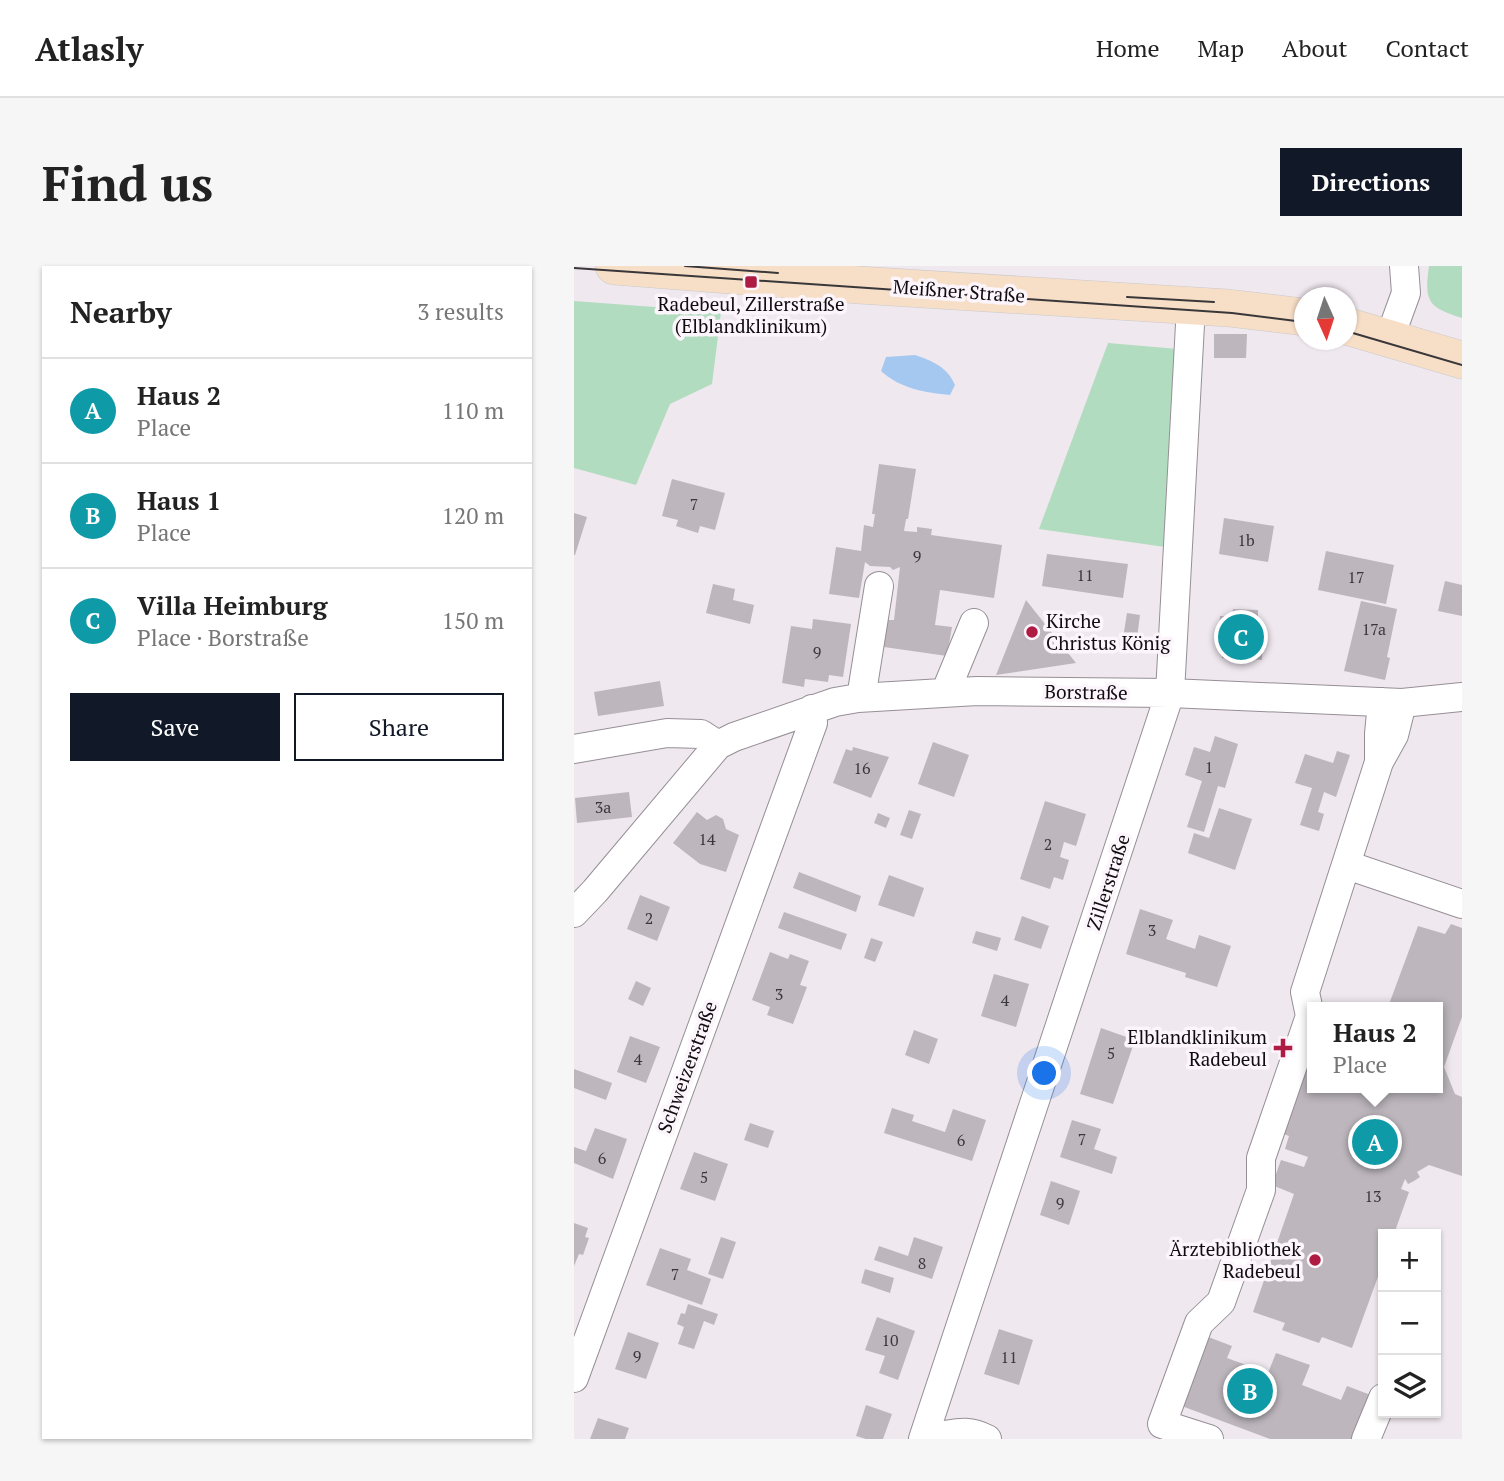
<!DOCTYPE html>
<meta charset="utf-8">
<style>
:root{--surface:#fff;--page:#f6f6f6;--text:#222;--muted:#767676;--line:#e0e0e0;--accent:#111827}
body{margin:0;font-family:"PT Serif",serif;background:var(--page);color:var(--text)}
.controls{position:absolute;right:21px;bottom:21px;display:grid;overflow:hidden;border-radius:0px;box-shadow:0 2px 5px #0004}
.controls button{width:63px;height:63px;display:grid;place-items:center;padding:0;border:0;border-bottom:2px solid var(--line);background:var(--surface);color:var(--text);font:35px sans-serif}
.compass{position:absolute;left:720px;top:21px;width:63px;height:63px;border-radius:50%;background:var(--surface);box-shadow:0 2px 5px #0004;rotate:177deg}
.you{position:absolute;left:471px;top:808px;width:24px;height:24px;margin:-18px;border:5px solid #fff;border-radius:50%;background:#1a73e8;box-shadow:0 0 0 10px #1a73e833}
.badge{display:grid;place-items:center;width:46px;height:46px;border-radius:50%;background:var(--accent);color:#fff;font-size:23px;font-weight:700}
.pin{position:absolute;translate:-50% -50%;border:4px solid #fff;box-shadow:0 2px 7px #0006}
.popup{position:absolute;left:733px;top:736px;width:136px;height:91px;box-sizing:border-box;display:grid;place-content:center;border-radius:0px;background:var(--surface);filter:drop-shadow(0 2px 5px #0005);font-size:23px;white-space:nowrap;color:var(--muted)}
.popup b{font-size:26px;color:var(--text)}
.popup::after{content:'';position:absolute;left:50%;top:100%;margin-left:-14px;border:14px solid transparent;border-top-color:var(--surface)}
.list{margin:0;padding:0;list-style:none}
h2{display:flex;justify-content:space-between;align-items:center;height:91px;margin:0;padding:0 28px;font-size:30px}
h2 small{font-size:23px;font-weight:400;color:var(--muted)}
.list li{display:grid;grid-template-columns:46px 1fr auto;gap:21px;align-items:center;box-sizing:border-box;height:105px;padding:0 28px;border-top:2px solid var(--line)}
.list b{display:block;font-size:26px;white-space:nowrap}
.list p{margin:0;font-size:23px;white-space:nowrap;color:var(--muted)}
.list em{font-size:23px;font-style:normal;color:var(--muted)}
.actions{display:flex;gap:14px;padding:21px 28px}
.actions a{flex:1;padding:16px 0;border:2px solid var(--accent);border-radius:0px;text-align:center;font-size:24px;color:var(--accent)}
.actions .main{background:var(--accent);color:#fff}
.icon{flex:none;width:38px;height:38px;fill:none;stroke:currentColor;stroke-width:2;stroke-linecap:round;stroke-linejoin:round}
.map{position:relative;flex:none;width:888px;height:1173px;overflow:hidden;border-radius:0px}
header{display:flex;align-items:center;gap:42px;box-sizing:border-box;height:98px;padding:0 35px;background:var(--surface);border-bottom:2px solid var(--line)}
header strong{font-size:33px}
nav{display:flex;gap:38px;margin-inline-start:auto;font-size:24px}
.intro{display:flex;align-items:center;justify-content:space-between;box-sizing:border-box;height:168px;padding:0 42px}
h1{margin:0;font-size:49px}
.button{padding:18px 32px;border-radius:0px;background:var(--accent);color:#fff;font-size:24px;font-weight:700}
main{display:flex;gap:42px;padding:0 42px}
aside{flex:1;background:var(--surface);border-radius:0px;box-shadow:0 2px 5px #0004}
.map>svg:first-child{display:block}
.green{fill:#b2dcbf}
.water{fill:#a5c8f1}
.building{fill:#bdb7bd}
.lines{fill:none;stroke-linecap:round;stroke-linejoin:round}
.minor-casing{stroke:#968f96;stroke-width:30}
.major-casing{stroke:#cacaca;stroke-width:38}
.minor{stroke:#fff;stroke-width:28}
.major{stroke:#f7dec7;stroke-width:37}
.tram{stroke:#3a373a;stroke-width:2}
.poi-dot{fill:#ae1b43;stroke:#fcf5fc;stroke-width:2.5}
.labels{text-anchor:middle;stroke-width:7;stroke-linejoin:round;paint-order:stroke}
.number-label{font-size:16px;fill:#3a383a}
.street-label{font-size:19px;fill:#0f0d0f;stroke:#fcf5fc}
.poi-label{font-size:19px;fill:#0f0d0f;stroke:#fcf5fc;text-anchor:end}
</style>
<header>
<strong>Atlasly</strong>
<nav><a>Home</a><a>Map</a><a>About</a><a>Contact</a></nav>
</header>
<div class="intro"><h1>Find us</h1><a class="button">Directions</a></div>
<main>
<aside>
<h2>Nearby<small>3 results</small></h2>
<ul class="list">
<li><span class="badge" style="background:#0f9aa8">A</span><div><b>Haus 2</b><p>Place</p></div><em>110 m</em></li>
<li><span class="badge" style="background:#0f9aa8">B</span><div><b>Haus 1</b><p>Place</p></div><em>120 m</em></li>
<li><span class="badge" style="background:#0f9aa8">C</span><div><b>Villa Heimburg</b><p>Place · Borstraße</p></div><em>150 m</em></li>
</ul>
<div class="actions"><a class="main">Save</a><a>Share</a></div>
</aside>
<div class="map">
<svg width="888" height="1173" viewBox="0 0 888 1173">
<rect width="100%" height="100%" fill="#efe8ef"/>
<path class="green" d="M855 0H888V52C854 41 850 36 855 0Z
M0 35 147 46 138 118 96 138 62 219 0 202Z
M534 77 604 83 591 281 465 263Z"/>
<path class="water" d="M341 89C359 95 373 101 381 119L376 129C352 127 325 122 307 105L312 91Z"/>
<path class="building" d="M640 68H673L672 92H640Z
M305 198 342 203 334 253H332L330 265 343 266V261L358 263 357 269 428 279 420 332 366 324 361 359 378 361 373 390 310 381 314 354H320L326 301 319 304 316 301 296 300 291 296 285 332 255 328 262 281 287 285 290 259 299 261 301 248H298Z
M98 213 151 227 141 264 126 260 124 267 102 260 104 254 88 250Z
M0 247 13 251 1 289H0Z
M650 252 700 260 694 296 645 288Z
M752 285 820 299 812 338 744 324Z
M473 288 554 298 549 332 468 320Z
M871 315 888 319V350L864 345Z
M139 318 161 323 159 334 180 339 176 358 132 347Z
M452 334 502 397 422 409Z
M787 335 823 343 813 391 816 392 811 414 770 405Z
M659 343 684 344V363H689L688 394 676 393V397H667V393L648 392V380H644L646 350H658Z
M553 347 566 349 561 387 547 385Z
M239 353 277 358 269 411 255 409 254 416 231 413 230 421 208 417 217 360 238 363Z
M86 415 90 440 24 450 20 426Z
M641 470 664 478 651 522 644 520 630 566 613 561 628 515 611 509 620 481 636 486Z
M359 476 395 489 380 531 344 518Z
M279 481 315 491 297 532 259 517 272 483 278 485Z
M763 485 776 489 762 531 750 526 744 546 750 548 745 565 726 559 738 522 721 517 731 488 759 497Z
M55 526 58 551 3 557 1 532Z
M471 535 512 548 502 580 490 576 486 591 495 594 489 614 480 611 476 623 446 613Z
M645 542 678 553 661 604 614 587 620 567 635 572Z
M335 544 347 548 338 573 326 569Z
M123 546 133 554 142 549 149 553 152 563 165 569 152 606 126 598 99 577Z
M304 547 316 552 312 562 300 557Z
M225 606 287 630 282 646 219 622Z
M315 609 350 622 340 651 304 639Z
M66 629 96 641 83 675 53 663Z
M566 643 599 654 592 673 621 683 625 669 657 680 643 721 611 711 612 707 552 688Z
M210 646 273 668 267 684 204 662Z
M448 650 475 660 467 683 440 674Z
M877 658 888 662V751L870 801 881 828 888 831V910L855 899 843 906 846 911 840 915 834 918 831 913 827 923 835 926 820 968H809V997L778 1082 748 1071 745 1077 708 1064 711 1057 679 1046 720 928 698 919 707 894 730 901 734 891 711 883 715 870 699 864 738 756V822H864V741H814L844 660 871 668Z
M402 665 427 672 423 685 398 677Z
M297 672 309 676 301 696 290 692Z
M196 686 214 693 216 688 235 695 226 719 233 721 219 758 193 749 196 741 178 734Z
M420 708 455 718 442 761 407 750Z
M62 715 77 722 69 740 54 733Z
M527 762 561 774 539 838 506 828Z
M340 764 364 773 355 798 331 789Z
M56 770 86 781 72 817 43 806Z
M0 803 38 817 32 834 0 822Z
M318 842 340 849 338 855 371 866 379 843 412 854 398 895 310 867Z
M498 854 527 863 520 883 543 891 538 908 486 891Z
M176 857 200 865 194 882 170 874Z
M21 862 53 873 39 913 0 897V881L12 885Z
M120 886 154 898 141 935 106 923Z
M477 915 506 925 495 959 466 949Z
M0 957 14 962 11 971 15 972 9 989 5 988 0 1000Z
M147 971 162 976 149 1013 134 1008Z
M340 971 369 981 358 1013 300 994 305 980 334 990Z
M86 982 117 993 113 1004 137 1013 128 1039 72 1019Z
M291 1003 320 1012 316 1027 287 1017Z
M114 1038 144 1048 140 1059 130 1055 120 1083 104 1078 110 1061 103 1058 107 1047 111 1048Z
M303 1051 341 1065 324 1114 305 1107 311 1090 291 1084Z
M425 1063 459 1074 445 1119 410 1108Z
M54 1066 85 1077 72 1113 41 1103Z
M629 1069 658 1080 653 1092 694 1107 702 1087 736 1099 728 1119 767 1134 773 1120 802 1131 787 1173H696L605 1139Z
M292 1139 318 1148 309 1173H292L282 1170Z
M24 1152 55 1162 51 1173H16Z"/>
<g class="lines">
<defs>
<path id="minor" d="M816 71 832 27 830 0
M371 427 400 357
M287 432 305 320
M808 436 805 468V496L820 469 828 437
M0 483 93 467 127 468 144 479
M773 599 888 638
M0 647 21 625 144 479 160 471 261 436 284 432 403 425 596 427 828 437 888 431
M0 1112 239 457 238 443
M350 1170C374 1173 386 1159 413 1173
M349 1173 596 427 617 40
M635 1173 588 1158 625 1057 647 1036 687 924V892L736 750 731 726 805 496
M792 1173 809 1132"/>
<path id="major" d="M40 0 285 19 654 42 730 51
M772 60 888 94"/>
</defs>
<use href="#minor" class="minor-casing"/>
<use href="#major" class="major-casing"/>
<use href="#minor" class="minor"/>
<use href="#major" class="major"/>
<path class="tram" d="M111 0 204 7
M0 2 658 47 730 56
M553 31 640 36
M772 65 888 99"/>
</g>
<g class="poi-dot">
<rect x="170" y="9" width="14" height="14" rx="3.5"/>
<circle cx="458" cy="366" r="7"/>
<path d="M705.5 771.5h7v7h7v7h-7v7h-7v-7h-7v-7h7z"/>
<circle cx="741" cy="994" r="7"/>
</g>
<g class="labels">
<g class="number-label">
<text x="120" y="244">7</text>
<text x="672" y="280">1b</text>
<text x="343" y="296">9</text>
<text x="511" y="315">11</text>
<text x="782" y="317">17</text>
<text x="800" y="369">17a</text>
<text x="243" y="392">9</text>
<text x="635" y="507">1</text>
<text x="288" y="508">16</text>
<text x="29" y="547">3a</text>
<text x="133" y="579">14</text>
<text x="474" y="584">2</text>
<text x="75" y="658">2</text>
<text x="578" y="670">3</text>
<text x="205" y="734">3</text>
<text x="431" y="740">4</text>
<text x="537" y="793">5</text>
<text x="64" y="799">4</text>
<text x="508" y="879">7</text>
<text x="387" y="880">6</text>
<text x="28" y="898">6</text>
<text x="130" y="917">5</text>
<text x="799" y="936">13</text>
<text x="486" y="943">9</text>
<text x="348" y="1003">8</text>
<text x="101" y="1014">7</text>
<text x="316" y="1080">10</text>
<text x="63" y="1096">9</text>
<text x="435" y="1097">11</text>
</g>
<g class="street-label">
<text transform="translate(385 25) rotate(4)" y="7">Meißner Straße</text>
<text transform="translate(512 426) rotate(1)" y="7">Borstraße</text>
<text transform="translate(534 616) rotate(-72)" y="7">Zillerstraße</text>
<text transform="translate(113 801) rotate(-70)" y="7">Schweizerstraße</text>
</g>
<g class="poi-label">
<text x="177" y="45" text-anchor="middle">Radebeul, Zillerstraße<tspan x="177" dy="22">(Elblandklinikum)</tspan></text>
<text x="472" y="362" text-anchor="start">Kirche<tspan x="472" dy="22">Christus König</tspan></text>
<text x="693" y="778">Elblandklinikum<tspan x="693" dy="22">Radebeul</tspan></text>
<text x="727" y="990">Ärztebibliothek<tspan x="727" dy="22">Radebeul</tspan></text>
</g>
</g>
</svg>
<div class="controls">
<button>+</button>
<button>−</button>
<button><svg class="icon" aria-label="layers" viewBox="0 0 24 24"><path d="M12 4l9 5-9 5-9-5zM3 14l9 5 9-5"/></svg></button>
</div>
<svg class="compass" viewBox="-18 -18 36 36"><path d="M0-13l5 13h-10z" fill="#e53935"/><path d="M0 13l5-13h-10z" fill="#767676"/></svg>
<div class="you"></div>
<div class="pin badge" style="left:801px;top:876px;background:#0f9aa8">A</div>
<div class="popup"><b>Haus 2</b>Place</div>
<div class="pin badge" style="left:676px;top:1125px;background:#0f9aa8">B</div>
<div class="pin badge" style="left:667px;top:371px;background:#0f9aa8">C</div>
</div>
</main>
